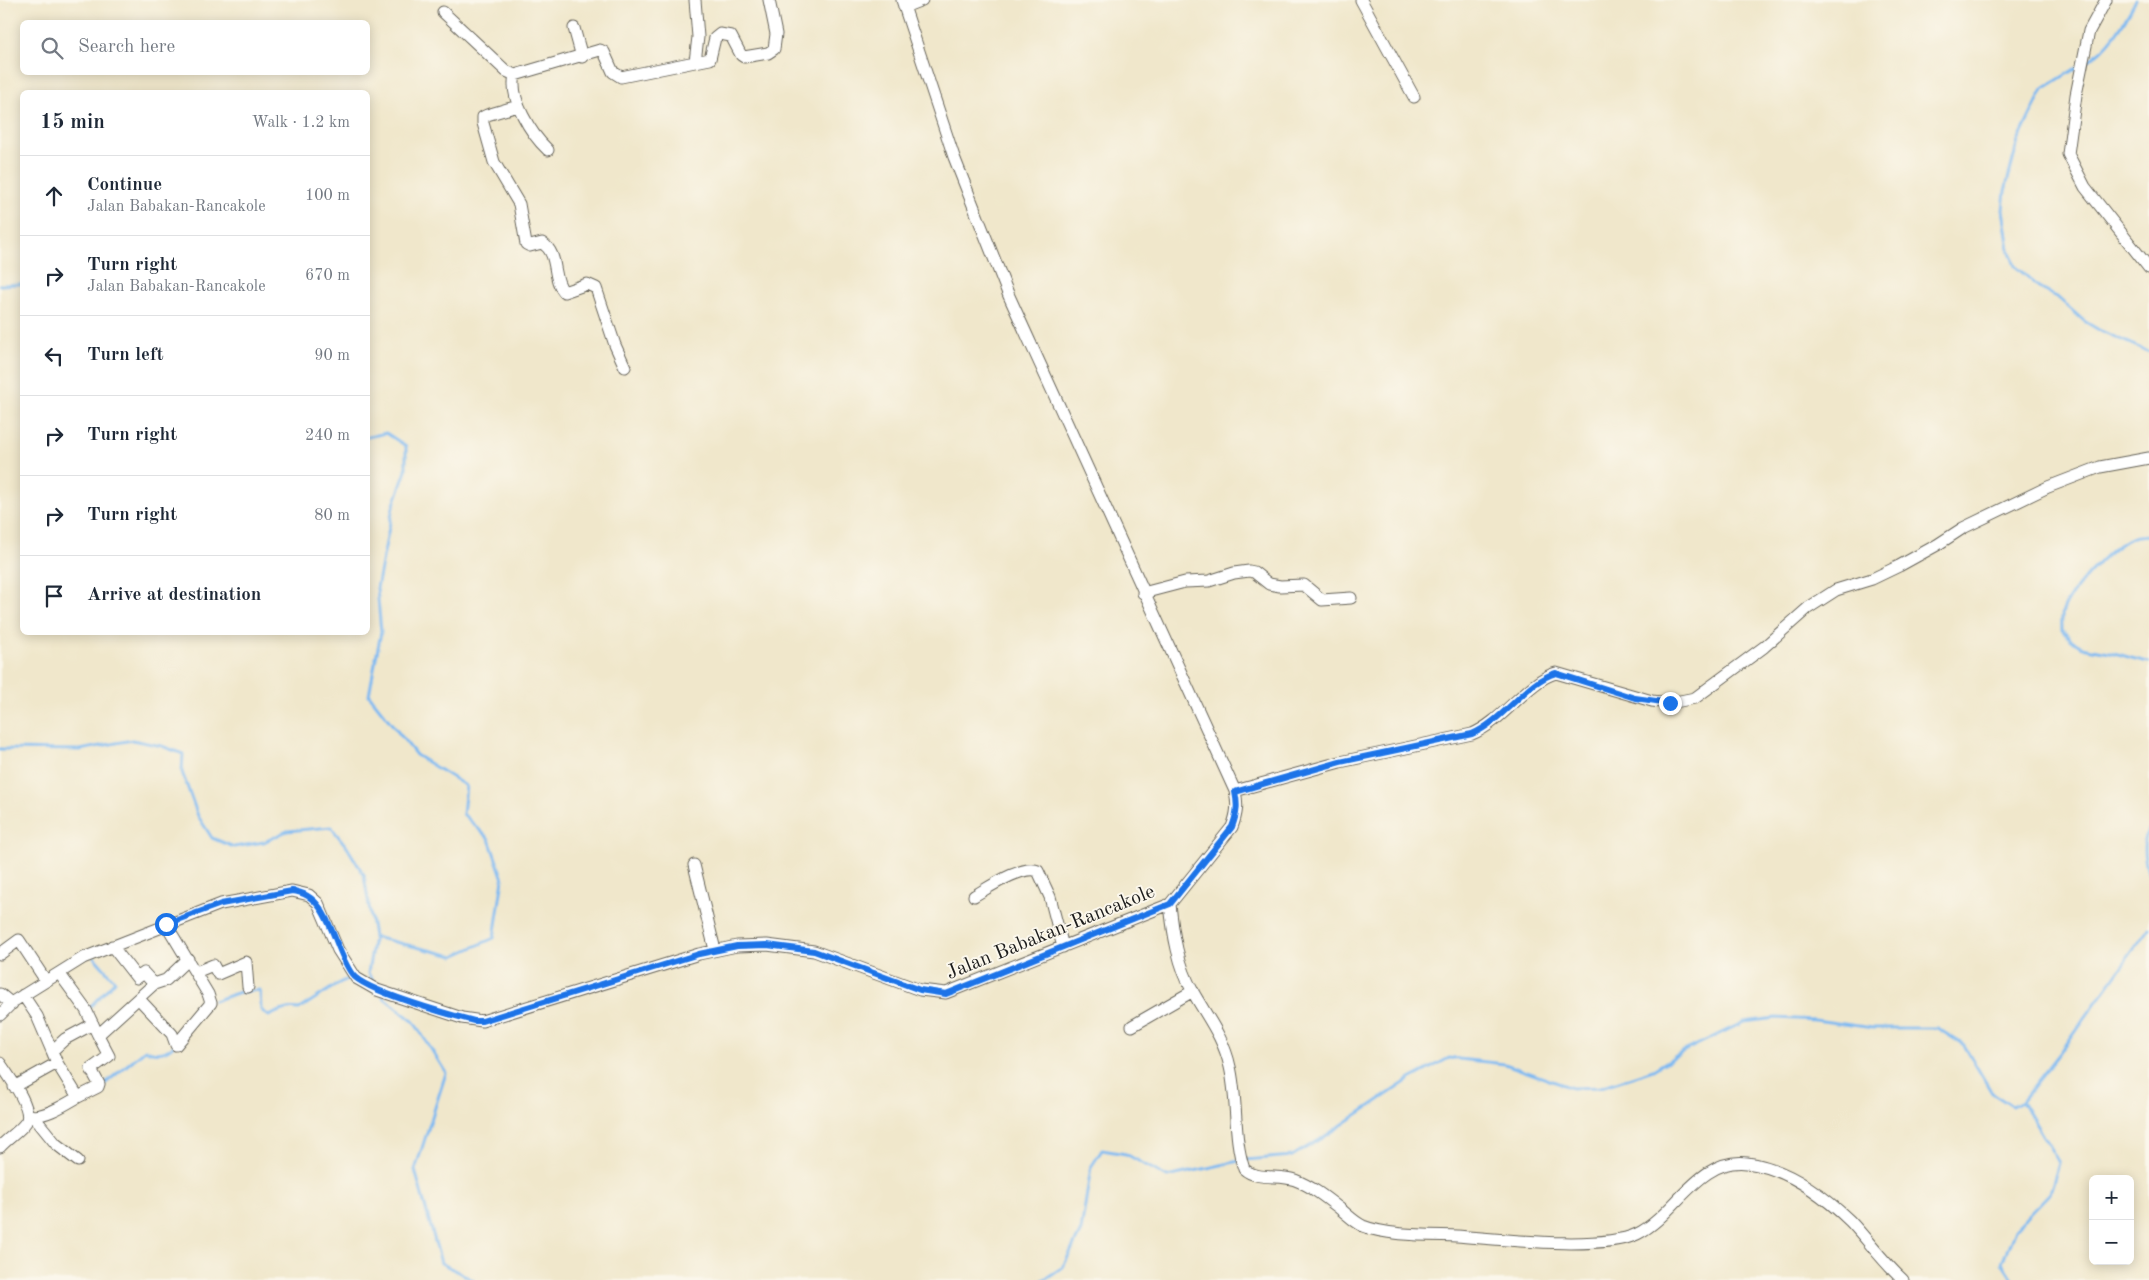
<!DOCTYPE html>
<meta charset="utf-8">
<style>
:root{--surface:#fff;--page:#f6f6f7;--text:#1f2937;--muted:#747a83;--line:#e0e1e3}
body{margin:0;font-family:"Old Standard TT",serif;background:var(--page);color:var(--text)}
.controls{position:absolute;right:15px;bottom:15px;display:grid;overflow:hidden;border-radius:8px;box-shadow:0 2px 12px #0003}
.controls button{width:45px;height:45px;display:grid;place-items:center;padding:0;border:0;border-bottom:1px solid var(--line);background:var(--surface);color:var(--text);font:25px sans-serif}
.stop{position:absolute;width:15px;height:15px;margin:-11px;border:4px solid #1a73e8;border-radius:50%;background:#fff}
.stop.end{background:#1a73e8;border-color:#fff;box-shadow:0 1px 5px #0008}
.list{margin:0;padding:0;list-style:none}
h2{display:flex;justify-content:space-between;align-items:center;height:65px;margin:0;padding:0 20px;font-size:21px}
h2 small{font-size:16px;font-weight:400;color:var(--muted)}
.list li{display:grid;grid-template-columns:32px 1fr auto;gap:15px;align-items:center;box-sizing:border-box;height:80px;padding:0 20px;border-top:1px solid var(--line)}
.list b{display:block;font-size:19px;white-space:nowrap}
.list p{margin:0;font-size:16px;white-space:nowrap;color:var(--muted)}
.list em{font-size:16px;font-style:normal;color:var(--muted)}
.icon{flex:none;width:28px;height:28px;fill:none;stroke:currentColor;stroke-width:2;stroke-linecap:round;stroke-linejoin:round}
.map{position:relative;flex:none;width:2149px;height:1280px;overflow:hidden}
.search{position:absolute;background:var(--surface);box-shadow:0 2px 12px #0003;left:20px;top:20px;width:350px;height:55px;display:flex;align-items:center;gap:12px;box-sizing:border-box;padding:0 18px;border-radius:8px;color:var(--muted);font-size:19px}
.panel{position:absolute;background:var(--surface);box-shadow:0 2px 12px #0003;left:20px;top:90px;width:350px;height:545px;border-radius:8px}
.map>svg:first-child{display:block}
.lines{fill:none;stroke-linecap:round;stroke-linejoin:round}
.stream{stroke:#7fbaf1;stroke-width:3}
.minor-casing{stroke:#666359;stroke-width:13}
.minor{stroke:#fff;stroke-width:11}
.route{stroke:#1a73e8;stroke-width:6}
.labels{text-anchor:middle;stroke-width:4;stroke-linejoin:round;paint-order:stroke}
.street-label{font-size:20px;fill:#1c1c1c;stroke:#fbf7ec}
</style>
<div class="map">
<svg width="2149" height="1280" viewBox="0 0 2149 1280">
<rect width="100%" height="100%" fill="#fbf7ec"/>
<filter id="ink" filterUnits="userSpaceOnUse"><feTurbulence type="fractalNoise" baseFrequency=".02" numOctaves="2"/><feDisplacementMap in="SourceGraphic" scale="10" xChannelSelector="R" yChannelSelector="G"/><feConvolveMatrix kernelMatrix="1 2 1 2 8 2 1 2 1" color-interpolation-filters="sRGB"/></filter>
<filter id="wash" filterUnits="userSpaceOnUse"><feTurbulence type="fractalNoise" baseFrequency=".0096" numOctaves="4" result="noise"/><feDisplacementMap in="SourceGraphic" scale="20" xChannelSelector="R" yChannelSelector="G"/><feGaussianBlur stdDeviation="1.12" result="paint"/><feColorMatrix in="noise" values="0 0 0 0 0 0 0 0 0 0 0 0 0 0 0 0 0 1.4 0 .05"/><feComposite in="paint" operator="in"/></filter>
<g filter="url(#wash)">
<rect width="100%" height="100%" fill="#f0e7cb"/>
<g class="lines">
<path class="stream" d="M2085 63C2110 47 2123 25 2136 0
M2078 67 2043 89 2018 141 2005 191 2003 210 2009 249 2015 266 2041 289 2057 297 2084 321 2099 330 2149 352
M0 285 22 284
M368 437 386 433 406 446V471L393 507 377 588 381 632 369 695 416 755 466 786 463 814 489 839 503 879 494 938 454 956 374 937
M2149 535C2144 536 2138 535 2134 537 2114 542 2070 591 2063 611 2061 617 2062 624 2062 630 2080 651 2085 647 2110 652 2123 655 2136 660 2149 662
M0 749 80 750 132 740 162 746 183 754 182 772 198 816 212 838 234 847 264 842 287 831 331 827 347 847 364 875 374 937 368 973 376 985
M2149 830C2141 843 2144 860 2149 875
M383 997 414 1022 446 1073 415 1170 441 1263 473 1280
M214 1001 240 992 260 990 261 1010 269 1016C279 1011 287 1007 299 1009L341 982 351 978
M87 1010 115 981 94 957
M101 1087 145 1050C157 1054 164 1054 173 1046
M1245 1160 1292 1156 1321 1139 1410 1079 1449 1058 1505 1064 1572 1088 1601 1087 1653 1070 1682 1052 1744 1022 1776 1018 1815 1020 1873 1028H1937L1964 1045 1992 1093 2012 1106 2022 1101
M1043 1280 1063 1267 1081 1231 1091 1167 1102 1150 1126 1154 1167 1177 1239 1161
M2013 1280 2002 1263 2015 1229 2050 1193 2059 1163 2022 1101 2060 1053 2149 928"/>
</g>
</g>
<g filter="url(#ink)">
<g class="lines">
<defs>
<path id="minor" d="M902 0 954 157 1009 296 1235 791C1238 805 1237 814 1232 827L1170 904C1173 934 1178 965 1193 992 1207 1017 1224 1038 1230 1067 1238 1100 1233 1137 1244 1169 1257 1181 1280 1174 1295 1180 1311 1186 1325 1197 1339 1208 1347 1214 1354 1222 1363 1226 1387 1236 1431 1235 1457 1236 1499 1239 1601 1251 1637 1234 1676 1215 1698 1157 1747 1163 1786 1168 1822 1194 1850 1221 1868 1240 1883 1262 1903 1280
M1361 0 1414 97
M2106 0 2089 31 2076 95 2068 154 2085 187 2149 268
M904 7 922 0
M443 12 506 71 515 75
M574 28 582 57
M695 62 710 59 715 38 720 34 731 36 741 55 744 57 768 53 774 49 776 34 769 0
M518 106 487 115 483 117V123L494 162 519 204 526 244 530 246 542 243C560 254 551 278 564 292L587 284 596 288 615 345 625 367
M548 150C531 134 509 99 515 75L600 50 604 52 613 72 621 77 695 62 698 37 695 0
M1143 593 1185 582 1209 581 1234 573 1249 571 1254 572 1269 584 1280 586 1304 585 1322 600 1351 598
M1235 791 1340 762 1472 734C1502 722 1529 680 1556 673L1652 701 1670 703 1695 698 1764 647 1808 608 1836 590 1872 579 1899 566 1937 545 1963 528 2048 487 2100 467 2149 458
M694 865 715 950
M974 896C988 888 1023 864 1038 871L1050 897 1063 947
M112 946 137 978 144 973 154 984 166 980 188 959
M0 954 19 940 46 981
M196 972 213 965 218 974 246 962 248 987
M59 973 86 1010 98 1035 154 984
M0 994 12 1004
M23 995 37 1016 52 1051
M139 999 172 1034 176 1045 211 1003 208 994 166 924
M0 1015 14 1001 83 958 221 904 292 891 309 895 318 903 338 950 356 978 377 990 462 1018 482 1021 699 954 737 946 767 945 814 951 920 990 946 993 1170 904
M93 1024 65 1039 52 1051 57 1063 78 1097 98 1087 99 1084 91 1069 109 1056 98 1035
M1132 1026 1193 991
M0 1063C8 1075 34 1109 26 1122 19 1132 8 1138 0 1147
M14 1087 57 1063
M29 1115C43 1119 66 1104 78 1097
M34 1117 56 1144 78 1161"/>
</defs>
<use href="#minor" class="minor-casing"/>
<use href="#minor" class="minor"/>
</g>
</g>
<g class="lines" filter="url(#ink)">
<path class="route" d="M166 924 221 904 292 891C330 894 333 948 352 974 364 991 451 1015 474 1021H482L699 954 737 946 767 945 814 951 920 990 946 994 1170 904 1232 827C1237 814 1238 805 1235 792L1340 762 1472 734C1502 722 1528 680 1556 673L1635 698 1670 703"/>
</g>
<g class="labels">
<g class="street-label">
<text transform="translate(1050 931) rotate(-22)" y="7">Jalan Babakan-Rancakole</text>
</g>
</g>
</svg>
<div class="controls">
<button>+</button>
<button>−</button>
</div>
<div class="stop" style="left:166px;top:924px"></div>
<div class="stop end" style="left:1670px;top:703px"></div>
<div class="search"><svg class="icon" aria-label="search" viewBox="0 0 24 24"><circle cx="10" cy="10" r="6"/><path d="M15 15l6 6"/></svg>Search here</div>
<section class="panel">
<h2>15 min<small>Walk · 1.2 km</small></h2>
<ul class="list">
<li><svg class="icon" aria-label="ahead" viewBox="0 0 24 24"><path d="M12 20V5M6 11l6-6 6 6"/></svg><div><b>Continue</b><p>Jalan Babakan-Rancakole</p></div><em>100 m</em></li>
<li><svg class="icon" aria-label="right" viewBox="0 0 24 24"><path d="M7 20v-9h11M14 6l5 5-5 5"/></svg><div><b>Turn right</b><p>Jalan Babakan-Rancakole</p></div><em>670 m</em></li>
<li><svg class="icon" aria-label="left" viewBox="0 0 24 24"><path d="M17 20v-9H6M10 6l-5 5 5 5"/></svg><div><b>Turn left</b></div><em>90 m</em></li>
<li><svg class="icon" aria-label="right" viewBox="0 0 24 24"><path d="M7 20v-9h11M14 6l5 5-5 5"/></svg><div><b>Turn right</b></div><em>240 m</em></li>
<li><svg class="icon" aria-label="right" viewBox="0 0 24 24"><path d="M7 20v-9h11M14 6l5 5-5 5"/></svg><div><b>Turn right</b></div><em>80 m</em></li>
<li><svg class="icon" aria-label="arrive" viewBox="0 0 24 24"><path d="M6 21V4h12l-3 4 3 4H6"/></svg><div><b>Arrive at destination</b></div></li>
</ul>
</section>
</div>
